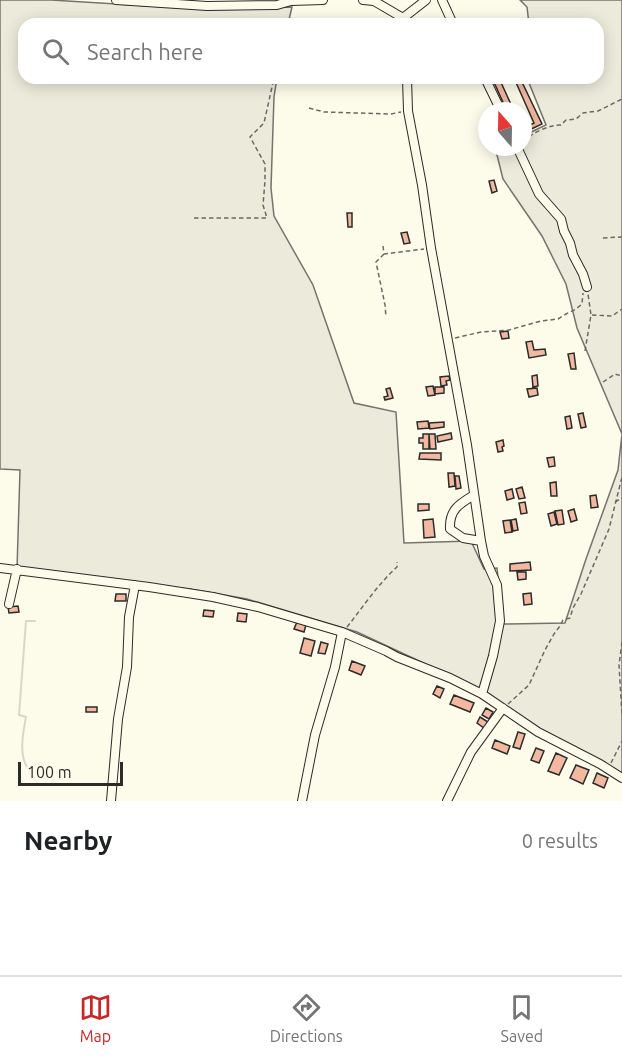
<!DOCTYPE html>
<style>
:root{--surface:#fff;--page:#f6f6f6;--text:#202124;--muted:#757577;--line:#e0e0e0;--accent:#c62828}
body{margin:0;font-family:Ubuntu,sans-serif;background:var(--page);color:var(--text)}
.compass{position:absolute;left:478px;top:102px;width:54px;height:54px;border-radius:50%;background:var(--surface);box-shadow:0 3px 15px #0003;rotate:340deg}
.scale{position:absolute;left:18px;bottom:15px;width:105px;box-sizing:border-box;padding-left:6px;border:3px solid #2b2b2b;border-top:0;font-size:16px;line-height:21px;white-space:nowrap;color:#2b2b2b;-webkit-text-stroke:4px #fdfbea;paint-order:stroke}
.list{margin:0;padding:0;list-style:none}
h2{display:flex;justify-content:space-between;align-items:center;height:78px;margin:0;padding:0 24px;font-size:26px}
h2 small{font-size:20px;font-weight:400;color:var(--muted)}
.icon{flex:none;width:33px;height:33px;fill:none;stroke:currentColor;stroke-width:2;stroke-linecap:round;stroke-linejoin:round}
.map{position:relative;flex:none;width:622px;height:801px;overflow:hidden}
.search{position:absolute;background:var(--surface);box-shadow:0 3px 15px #0003;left:18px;right:18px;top:18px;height:66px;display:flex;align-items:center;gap:15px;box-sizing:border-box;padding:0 21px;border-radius:18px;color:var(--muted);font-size:22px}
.sheet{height:174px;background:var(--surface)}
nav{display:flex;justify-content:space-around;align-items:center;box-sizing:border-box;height:84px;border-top:2px solid var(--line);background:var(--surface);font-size:16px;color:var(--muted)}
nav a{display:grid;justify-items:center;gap:3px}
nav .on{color:var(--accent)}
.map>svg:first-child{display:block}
.green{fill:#ecebdb;stroke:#74746e;stroke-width:1.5}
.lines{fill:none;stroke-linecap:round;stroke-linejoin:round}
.stream{stroke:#d8d7c9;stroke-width:2}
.building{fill:#f2b8a0;stroke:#2b2b2b;stroke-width:1.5}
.minor-casing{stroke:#2b2b2b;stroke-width:10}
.path{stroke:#6a6964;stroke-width:1.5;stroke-dasharray:4.5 3;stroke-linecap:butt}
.minor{stroke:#fdfbea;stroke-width:8}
</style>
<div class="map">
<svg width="622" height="801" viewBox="0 0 622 801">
<rect width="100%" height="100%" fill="#fdfbea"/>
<path class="green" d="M0 0H51L198 9 292 7 288 24H24V78H277L274 97 271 188 274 216 313 285 354 403 396 412 404 543 471 541 484 569 497 568 503 624 565 623 586 559 618 470 622 434 577 328 566 284 542 236 503 179 495 147H523V136L546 125 527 78H598V24H529L527 7 520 0H622V776L432 667 357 632 247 599 190 589 17 569 20 470 0 469Z"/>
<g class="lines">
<path class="stream" d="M29 770C18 756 23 733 26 717L19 715 26 621H35"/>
</g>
<path class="building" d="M492 78H499L514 111H507Z
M514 78H520L542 124 523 133V128L534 123Z
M494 180 497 191 492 193 489 181Z
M347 213H352V227H348Z
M407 232 410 243 404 244 401 233Z
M508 331 509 338 502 339 500 332Z
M532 341 534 350 545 349 546 355 529 358 526 342Z
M574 353 576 369H571L568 354Z
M537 375 538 386 533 387 532 376Z
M449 376 450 380 446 381 447 385 441 386 440 377Z
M433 386 435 395 428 396 426 387Z
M435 387H444V393L435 394Z
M390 388 393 398 385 400 384 397 388 396 386 389Z
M537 388 538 395 529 397 527 389Z
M583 413 586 427 581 428 578 414Z
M570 416 572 428 567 429 565 417Z
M428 421 429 428 418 429 417 422Z
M444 422V427L430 429 429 423Z
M451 433 452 439 438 442 437 436Z
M423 434H429V449H423V443H419V438H423Z
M429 434H435L436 449H430Z
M503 440 504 446 502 447 503 451 498 452 496 442Z
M420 453H441V460L419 459Z
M554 457 555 466 549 467 547 458Z
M448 473H454L455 486 449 487Z
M455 476H459L461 488 456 489Z
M556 482 557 496H551L550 483Z
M522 487 525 498 519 499 516 489Z
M512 489 514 498 507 500 505 491Z
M596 495 598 507 591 508 590 496Z
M525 502 527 513 521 514 519 503Z
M418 504H429V510L418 511Z
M574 509 577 520 571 522 568 511Z
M562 510 564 524 558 525 555 511Z
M554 512 557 524 551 526 548 514Z
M433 519 435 537 424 538 423 520Z
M516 519 518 530 513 531 511 520Z
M510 520 512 532 505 533 503 521Z
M530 562 531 570 510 571V564Z
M517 572H526V579L518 580Z
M531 593 532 604 524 605 523 594Z
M116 594H126V601H115Z
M18 606 19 612 9 613 8 607Z
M204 610 214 611 213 617 203 616Z
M238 613 247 614 246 622 237 621Z
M297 622 306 625 304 632 294 629Z
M304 638 315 641 311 656 300 653Z
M321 642 328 644 325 654 318 653Z
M352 661 365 666 361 675 349 670Z
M437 686 444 689 440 698 433 694Z
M454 695 474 703 470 712 450 704Z
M86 707H97V712H86Z
M486 708 493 712 489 719 482 715Z
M480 717 488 722 484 728 477 723Z
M518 732 525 734 520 749 513 747Z
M495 740 510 746 507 754 492 748Z
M536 748 544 751 539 763 531 760Z
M556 753 567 758 559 775 548 771Z
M576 765 589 770 583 784 570 778Z
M597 773 608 778 604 788 593 783Z"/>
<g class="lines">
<defs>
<path id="minor" d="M116 0 207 6 277 5 291 1 323 0
M363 0 374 1 403 18
M442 0 453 24
M404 24 403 18 426 0
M407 78 408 111 422 185 431 248 467 445 481 541 484 556 497 585 500 621 493 656 482 694
M485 78 501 111
M517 147 539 194 561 219 564 231 570 243 573 255 583 274 587 287
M474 495C459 504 449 510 450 529L463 538 481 541
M0 568 149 587 213 597 258 607 342 632 386 651 397 657 450 678 482 694 538 732 600 764 622 778
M9 604 17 569
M111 801 118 719 127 667 129 617 135 585
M302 801 315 735 335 667 342 632
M447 801 471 752 503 708"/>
</defs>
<use href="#minor" class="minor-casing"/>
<path class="path" d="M309 108 324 112 391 114 401 112
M523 141C530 134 551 124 561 125L566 120 576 119 583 113 598 111 622 99
M503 147 504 155 510 151
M194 218H267L263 205 265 181V164L250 137 264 123 274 78
M603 238 622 237
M383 246 384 254 424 249
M384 254 376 262 385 305 386 317
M592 315 612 316 622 309
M455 338 481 332 509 330 541 321 558 319 566 314 576 309 582 304 583 293
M585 351 591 315 588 294
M603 382 615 374 622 376
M615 502 622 498
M347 627C363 607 378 584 397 567V562
M622 642 619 665 622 715
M508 704 529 685 545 650 554 634 560 626 563 620 570 618 573 608 581 594 609 529 622 477
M611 763 622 741"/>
<use href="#minor" class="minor"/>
</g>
</svg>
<svg class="compass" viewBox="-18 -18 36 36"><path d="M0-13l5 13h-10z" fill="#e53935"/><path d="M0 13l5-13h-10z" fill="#757577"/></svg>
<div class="scale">100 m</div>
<div class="search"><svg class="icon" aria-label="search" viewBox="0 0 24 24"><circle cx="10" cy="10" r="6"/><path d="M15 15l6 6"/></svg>Search here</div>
</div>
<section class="sheet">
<h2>Nearby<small>0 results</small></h2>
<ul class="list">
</ul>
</section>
<nav>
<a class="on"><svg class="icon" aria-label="map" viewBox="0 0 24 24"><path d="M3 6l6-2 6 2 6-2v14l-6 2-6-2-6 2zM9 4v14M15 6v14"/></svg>Map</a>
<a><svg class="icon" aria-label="directions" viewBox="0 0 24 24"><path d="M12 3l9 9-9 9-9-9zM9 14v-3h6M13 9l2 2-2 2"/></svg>Directions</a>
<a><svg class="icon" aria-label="saved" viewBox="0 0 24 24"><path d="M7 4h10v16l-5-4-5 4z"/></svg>Saved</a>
</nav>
